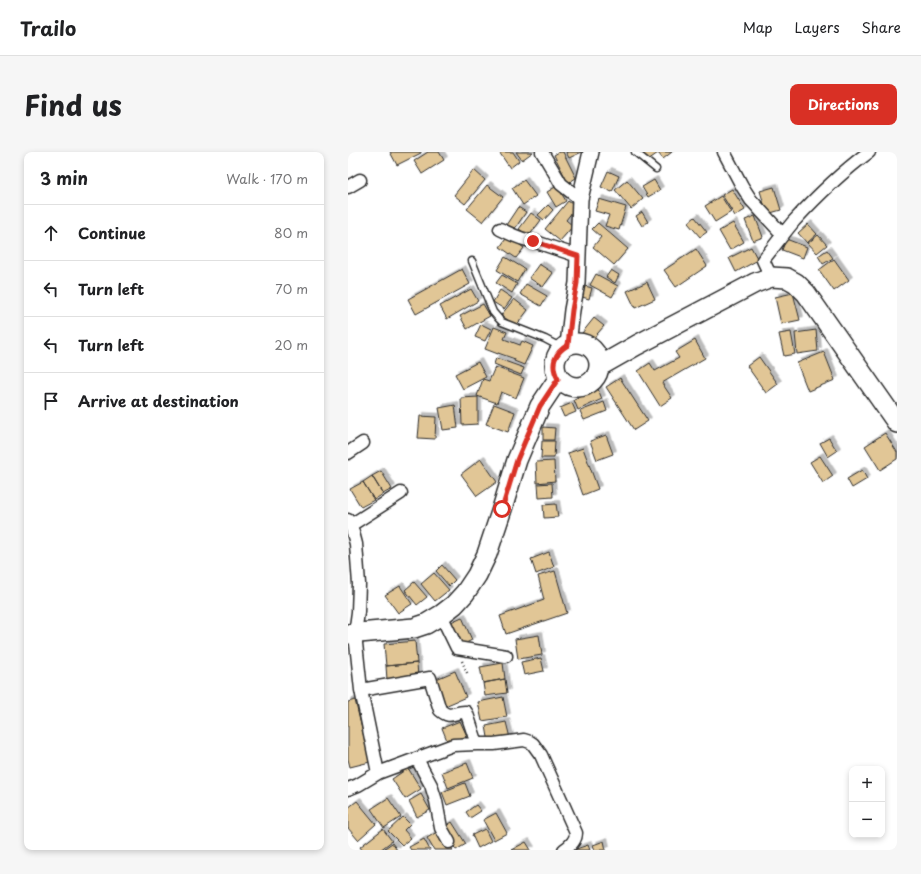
<!DOCTYPE html>
<meta charset="utf-8">
<style>
:root{--surface:#fff;--page:#f6f6f6;--text:#202124;--muted:#757577;--line:#e0e0e0;--accent:#d93025}
body{margin:0;font-family:"Playpen Sans",sans-serif;background:var(--page);color:var(--text)}
.controls{position:absolute;right:12px;bottom:12px;display:grid;overflow:hidden;border-radius:8px;box-shadow:0 2px 6px #0003}
.controls button{width:36px;height:36px;display:grid;place-items:center;padding:0;border:0;border-bottom:1px solid var(--line);background:var(--surface);color:var(--text);font:20px sans-serif}
.stop{position:absolute;width:12px;height:12px;margin:-9px;border:3px solid #d93025;border-radius:50%;background:#fff}
.stop.end{background:#d93025;border-color:#fff;box-shadow:0 1px 4px #0008}
.list{margin:0;padding:0;list-style:none}
h2{display:flex;justify-content:space-between;align-items:center;height:52px;margin:0;padding:0 16px;font-size:17px}
h2 small{font-size:13px;font-weight:400;color:var(--muted)}
.list li{display:grid;grid-template-columns:26px 1fr auto;gap:12px;align-items:center;box-sizing:border-box;height:56px;padding:0 16px;border-top:1px solid var(--line)}
.list b{display:block;font-size:15px;white-space:nowrap}
.list em{font-size:13px;font-style:normal;color:var(--muted)}
.icon{flex:none;width:22px;height:22px;fill:none;stroke:currentColor;stroke-width:2;stroke-linecap:round;stroke-linejoin:round}
.map{position:relative;flex:none;width:549px;height:698px;overflow:hidden;border-radius:8px}
header{display:flex;align-items:center;gap:24px;box-sizing:border-box;height:56px;padding:0 20px;background:var(--surface);border-bottom:1px solid var(--line)}
header strong{font-size:19px}
nav{display:flex;gap:22px;margin-inline-start:auto;font-size:14px}
.intro{display:flex;align-items:center;justify-content:space-between;box-sizing:border-box;height:96px;padding:0 24px}
h1{margin:0;font-size:28px}
.button{padding:10px 18px;border-radius:8px;background:var(--accent);color:#fff;font-size:14px;font-weight:700}
main{display:flex;gap:24px;padding:0 24px}
aside{flex:1;background:var(--surface);border-radius:8px;box-shadow:0 2px 6px #0003}
.map>svg:first-child{display:block}
.building{fill:#e1c696;stroke:#2b2b2b;filter:url(#shadow)}
.lines{fill:none;stroke-linecap:round;stroke-linejoin:round}
.service-casing{stroke:#2b2b2b;stroke-width:9}
.minor-casing{stroke:#2b2b2b;stroke-width:15}
.tertiary-casing{stroke:#2b2b2b;stroke-width:18}
.primary-casing{stroke:#2b2b2b;stroke-width:22}
.path{stroke:#2b2b2b;stroke-width:2.5;stroke-dasharray:1 3;stroke-linecap:butt}
.service{stroke:#fff;stroke-width:6}
.minor{stroke:#fff;stroke-width:12}
.tertiary{stroke:#fff;stroke-width:15}
.primary{stroke:#fff;stroke-width:19}
.route{stroke:#d93025;stroke-width:5}
</style>
<header>
<strong>Trailo</strong>
<nav><a>Map</a><a>Layers</a><a>Share</a></nav>
</header>
<div class="intro"><h1>Find us</h1><a class="button">Directions</a></div>
<main>
<aside>
<h2>3 min<small>Walk · 170 m</small></h2>
<ul class="list">
<li><svg class="icon" aria-label="ahead" viewBox="0 0 24 24"><path d="M12 20V5M6 11l6-6 6 6"/></svg><div><b>Continue</b></div><em>80 m</em></li>
<li><svg class="icon" aria-label="left" viewBox="0 0 24 24"><path d="M17 20v-9H6M10 6l-5 5 5 5"/></svg><div><b>Turn left</b></div><em>70 m</em></li>
<li><svg class="icon" aria-label="left" viewBox="0 0 24 24"><path d="M17 20v-9H6M10 6l-5 5 5 5"/></svg><div><b>Turn left</b></div><em>20 m</em></li>
<li><svg class="icon" aria-label="arrive" viewBox="0 0 24 24"><path d="M6 21V4h12l-3 4 3 4H6"/></svg><div><b>Arrive at destination</b></div></li>
</ul>
</aside>
<div class="map">
<svg width="549" height="698" viewBox="0 0 549 698">
<defs>
<filter id="shadow"><feDropShadow dx="3.5" dy="-3.5" stdDeviation="0" flood-color="#0004"/></filter>
</defs>
<rect width="100%" height="100%" fill="#fff"/>
<filter id="ink" filterUnits="userSpaceOnUse"><feTurbulence type="fractalNoise" baseFrequency=".025" numOctaves="2"/><feDisplacementMap in="SourceGraphic" scale="8" xChannelSelector="R" yChannelSelector="G"/><feConvolveMatrix kernelMatrix="1 2 1 2 8 2 1 2 1" color-interpolation-filters="sRGB"/></filter>
<g filter="url(#ink)">
<path class="building" d="M42 0H73V1L49 13Z
M80 0H91L96 8 74 22 66 9Z
M151 0H165L171 9 162 16Z
M168 0H185L174 8Z
M211 0H215L228 26 220 31 206 3Z
M218 0H234L221 6Z
M294 0H324L315 7 310 1 300 8Z
M126 18 137 28 117 52 106 43Z
M260 19 271 24 264 40 253 35Z
M176 28 188 44 175 53 164 36Z
M279 28 295 47 283 57 267 38Z
M306 28 312 38 300 45 294 35Z
M139 33 155 45 135 70 119 57Z
M209 34 218 49 208 55 199 40Z
M426 35 433 58 419 62 412 39Z
M384 37 397 58 387 64 374 43Z
M373 44 383 60 367 70 357 54Z
M251 47 278 55 271 78 257 74 261 63 247 59Z
M220 49 228 55 218 68 225 74 212 89 197 77Z
M200 53 205 58 196 68 190 63Z
M170 55 178 60 166 78 158 73Z
M294 60 300 70 294 74 288 64Z
M183 61 193 68 181 84 171 77Z
M407 64 415 85 405 89 397 68Z
M347 65 359 80 352 85 340 71Z
M250 71 280 97 266 113 245 95 253 85 244 77Z
M385 71 396 90 382 98 371 79Z
M460 72 469 82 459 91 450 81Z
M470 83 479 93 469 101 460 91Z
M160 84 176 96 168 106 152 95Z
M438 87 459 95 455 106 434 98Z
M403 95 410 108 388 120 381 106Z
M348 97 359 114 328 135 316 118Z
M479 98 485 106 475 112 470 104Z
M157 105 177 117 169 130 149 118Z
M486 107 501 128 486 139 471 118Z
M191 112 205 121 195 135 181 126Z
M114 117 122 132 68 162 60 147Z
M263 118 271 123 267 131 258 125Z
M248 122 270 134 264 145 242 133Z
M154 123 169 132 164 141 148 131Z
M299 130 307 147 287 156 279 139Z
M178 132 199 144 193 154 172 142Z
M237 134 244 136 241 147 234 145Z
M123 137 130 149 99 167 92 154Z
M152 138 164 146 156 157 145 150Z
M445 141 452 168 433 172 427 145Z
M166 147 180 158 168 174 153 163Z
M135 152 142 164 119 177 112 164Z
M246 166 256 174 243 189 234 181Z
M133 172 143 177 137 189 127 185Z
M146 175 159 180 156 187 172 193 174 189 185 194 176 213 166 209 167 207 150 201V202L137 197Z
M468 178 470 199 449 202 447 181Z
M443 180 447 202 436 204 431 182Z
M347 188 357 206 314 231 324 246 312 254 290 219 302 211 307 219 331 206 327 200Z
M476 200 487 228 460 239 449 211Z
M411 205 430 232 418 241 399 214Z
M148 206 176 216 173 223 146 212Z
M130 210 138 225 115 237 107 222Z
M147 215 176 226 168 246 153 240 149 251 129 244 135 227 141 229Z
M272 226 300 269 286 278 258 235Z
M250 237 254 247 230 258 226 248Z
M130 245V272L114 273 113 246Z
M256 250 259 259 236 268 232 259Z
M224 251 228 260 216 265 212 256Z
M146 252 167 260 160 280 138 272Z
M107 253 110 276 95 278 91 256Z
M72 264 88 265 87 287 70 286Z
M195 275 207 276 206 288H195Z
M537 281 549 300V307L532 318 517 294Z
M258 283 265 302 249 308 242 289Z
M481 286 489 299 480 305 472 291Z
M194 289H207L206 306H193Z
M235 296 250 337 235 343 220 301Z
M472 304 485 324 475 331 462 310Z
M133 307 149 330 129 344 113 322Z
M206 309 207 329 189 331 188 310Z
M514 318 519 327 504 336 499 327Z
M33 319 44 337 35 342 24 324Z
M24 324 35 342 26 348 15 330Z
M15 330 26 348 13 355 2 337Z
M204 331 205 345 191 346 190 332Z
M208 352 210 365 196 366 195 353Z
M201 400 206 415 188 422 183 407Z
M94 413 107 428 101 434 88 419Z
M207 419 219 461 158 482 152 464 196 448 190 424Z
M86 421 101 438 87 449 73 432Z
M66 430 79 445 69 453 57 438Z
M52 434 64 452 50 461 37 443Z
M114 465 124 488 114 493 103 470Z
M191 483 194 503 170 507 167 487Z
M67 489 69 511 38 514 36 492Z
M193 506 196 519 176 523 173 510Z
M69 511 70 525 39 528 38 514Z
M155 511 157 527 135 531 132 515Z
M107 519 118 545 97 554 86 528Z
M157 527 159 541 137 544 135 531Z
M155 545 159 565 134 569 130 550Z
M7 548 22 610 2 615 0 607V550Z
M112 569 119 584 100 591 94 576Z
M158 570 162 586 141 591 138 574Z
M119 611 125 626 100 636 94 620Z
M60 616 73 637 57 647 44 627Z
M117 631 122 644 99 653 94 640Z
M73 642 82 658 69 665 61 649Z
M40 646 53 665 36 676 23 657Z
M9 649 28 672 10 688 0 676V656Z
M128 653 133 659 122 666 118 660Z
M148 661 159 681 146 688 135 668Z
M55 665 62 672 56 678 63 686 54 693 40 679Z
M104 670 118 692 108 698 95 676Z
M35 677 44 689 32 698H14L12 695Z
M137 677 143 689 130 696 124 683Z
M92 678 105 698H86L79 686Z
M76 687 82 698H63L61 695Z
M256 689 258 698H247L245 693Z
M178 690 183 698H163Z
M44 691 49 698H34Z
M240 693 242 698H225Z"/>
<g class="lines">
<defs>
<path id="service" d="M287 0 308 17
M124 109 145 160 151 167 154 170 197 187 214 196"/>
<path id="minor" d="M194 0 209 25 213 32 232 47
M376 0 394 34 403 48 435 83
M0 35 12 28
M152 77C163 82 173 88 185 89L230 104
M423 125 415 108C425 96 435 82 446 69 469 44 494 20 521 0
M0 301 15 291
M0 368 3 373 8 392 11 432 10 460 7 482 13 538 30 621 10 633 0 637
M3 373 53 341
M93 463 109 496 158 504
M13 538 82 526 92 558C103 568 106 559 118 560L119 562 129 592
M69 607 83 633 88 649 93 676 101 690
M30 621 105 593 129 592H146L176 588 182 590 185 592 193 603 228 681C228 689 222 694 216 698"/>
<path id="tertiary" d="M220 193 224 158 229 131 232 47 243 0"/>
<path id="primary" d="M207 213a22 22 0 1 1 44 0a22 22 0 1 1-44 0Z
M252 214 289 193 407 131 423 125 439 126 448 131 458 141 549 271
M0 482 66 476 78 472 93 463 106 453 117 441 129 423 139 402 154 357 169 308 192 254 210 227"/>
</defs>
<use href="#service" class="service-casing"/>
<use href="#minor" class="minor-casing"/>
<use href="#tertiary" class="tertiary-casing"/>
<use href="#primary" class="primary-casing"/>
<path class="path" d="M114 509 120 523"/>
<use href="#service" class="service"/>
<use href="#minor" class="minor"/>
<use href="#tertiary" class="tertiary"/>
<use href="#primary" class="primary"/>
</g>
</g>
<g class="lines" filter="url(#ink)">
<path class="route" d="M154 357 169 308 192 254 210 227C202 213 206 201 220 193L224 158 229 131 230 104 185 89"/>
</g>
</svg>
<div class="controls">
<button>+</button>
<button>−</button>
</div>
<div class="stop" style="left:154px;top:357px"></div>
<div class="stop end" style="left:185px;top:89px"></div>
</div>
</main>
